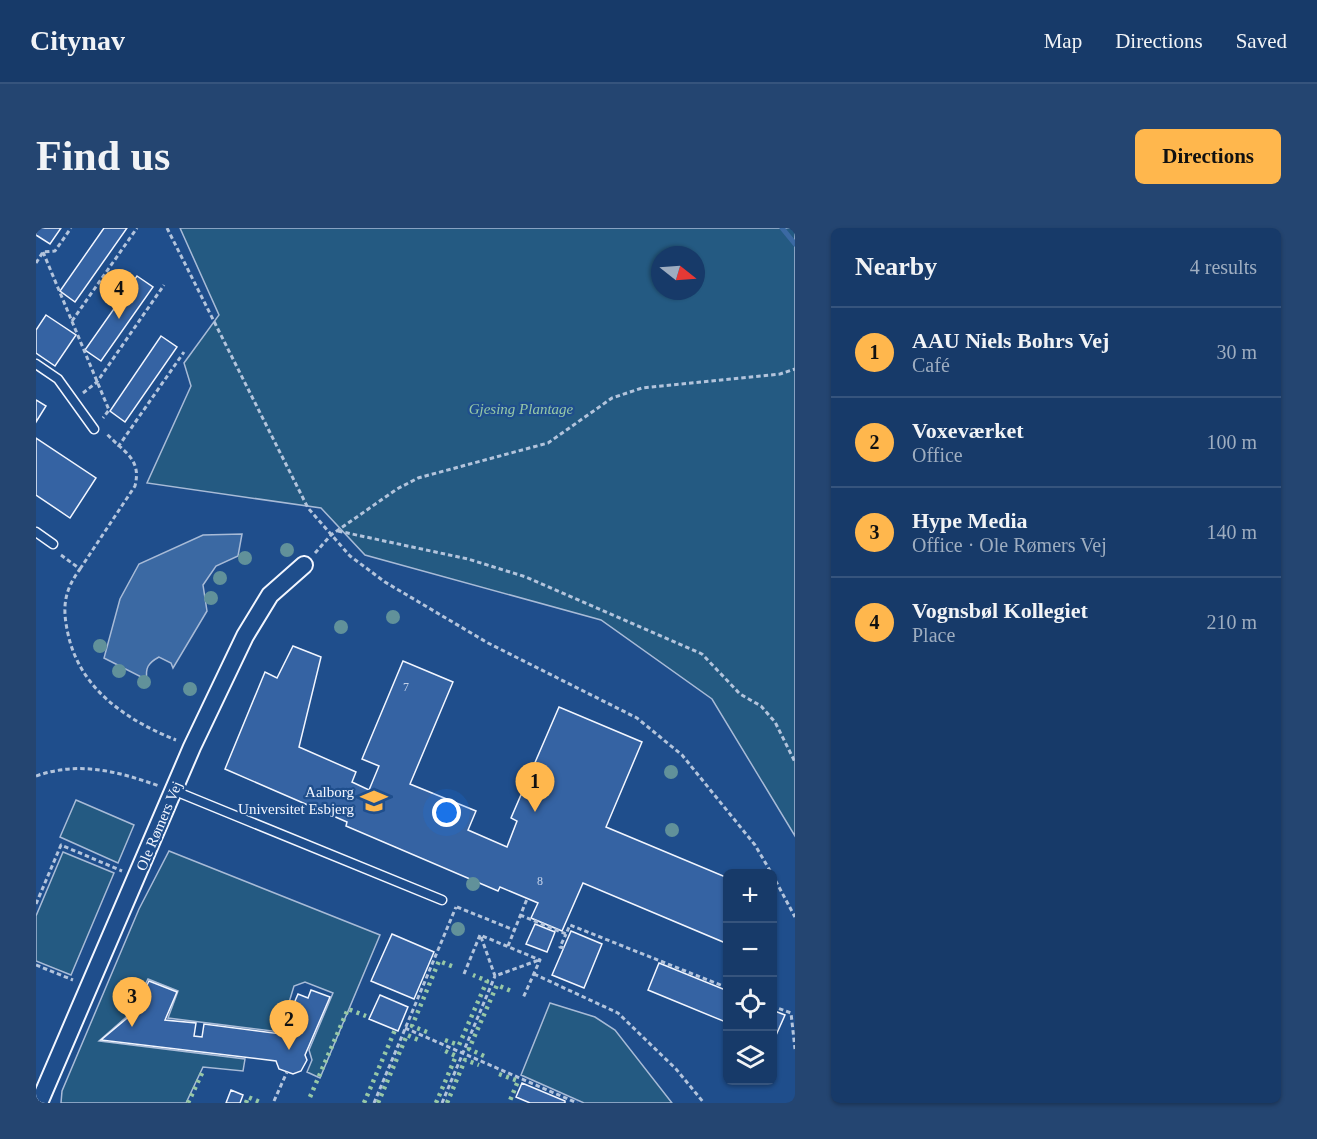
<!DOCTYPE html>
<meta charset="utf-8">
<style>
:root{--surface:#173a69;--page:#244571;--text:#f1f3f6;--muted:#9eadc0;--line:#36547d;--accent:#ffb74d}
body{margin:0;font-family:Georgia,serif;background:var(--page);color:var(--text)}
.controls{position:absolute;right:18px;bottom:18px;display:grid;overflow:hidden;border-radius:9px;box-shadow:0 2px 4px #0004}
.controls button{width:54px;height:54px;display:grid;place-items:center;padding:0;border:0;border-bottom:2px solid var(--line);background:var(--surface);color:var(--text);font:30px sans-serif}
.compass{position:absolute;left:615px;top:18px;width:54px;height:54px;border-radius:50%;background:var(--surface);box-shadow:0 2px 4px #0004;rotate:107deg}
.you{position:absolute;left:411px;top:585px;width:21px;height:21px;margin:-15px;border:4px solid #fff;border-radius:50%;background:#1a73e8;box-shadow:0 0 0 9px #1a73e833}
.badge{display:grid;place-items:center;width:39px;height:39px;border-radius:50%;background:var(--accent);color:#111;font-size:20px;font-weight:700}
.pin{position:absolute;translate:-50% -50px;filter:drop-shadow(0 2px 3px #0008)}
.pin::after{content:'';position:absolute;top:32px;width:21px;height:18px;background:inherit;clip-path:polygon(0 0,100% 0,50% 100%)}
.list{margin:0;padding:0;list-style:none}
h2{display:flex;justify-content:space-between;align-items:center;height:78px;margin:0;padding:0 24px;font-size:26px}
h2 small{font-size:20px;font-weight:400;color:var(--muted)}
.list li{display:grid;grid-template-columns:39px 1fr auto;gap:18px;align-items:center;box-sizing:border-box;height:90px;padding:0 24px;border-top:2px solid var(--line)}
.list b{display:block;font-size:22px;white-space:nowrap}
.list p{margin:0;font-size:20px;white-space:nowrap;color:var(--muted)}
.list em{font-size:20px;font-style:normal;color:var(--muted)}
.icon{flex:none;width:33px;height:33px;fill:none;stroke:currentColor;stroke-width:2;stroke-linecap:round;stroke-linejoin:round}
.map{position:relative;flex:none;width:759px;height:875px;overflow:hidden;border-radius:9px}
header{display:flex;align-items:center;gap:36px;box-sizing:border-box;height:84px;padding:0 30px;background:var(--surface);border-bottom:2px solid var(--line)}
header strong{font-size:28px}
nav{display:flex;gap:33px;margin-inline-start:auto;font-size:21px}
.intro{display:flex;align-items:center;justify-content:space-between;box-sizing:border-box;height:144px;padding:0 36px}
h1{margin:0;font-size:42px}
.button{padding:15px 27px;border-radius:9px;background:var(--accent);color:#111;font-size:21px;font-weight:700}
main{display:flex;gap:36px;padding:0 36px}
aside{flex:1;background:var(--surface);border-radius:9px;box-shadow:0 2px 4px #0004}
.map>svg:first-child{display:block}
.green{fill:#245a82;stroke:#a8bbd7;stroke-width:1.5;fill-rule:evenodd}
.water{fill:#3b69a3;stroke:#a8bbd7;stroke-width:1.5}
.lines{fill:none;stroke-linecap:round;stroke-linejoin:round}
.stream{stroke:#3b69a3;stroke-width:5}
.building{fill:#3563a3;stroke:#f2f6ff;stroke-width:1.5}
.lane-casing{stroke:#f2f6ff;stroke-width:11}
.street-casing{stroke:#f2f6ff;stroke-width:20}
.path{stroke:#b3c4dc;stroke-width:3;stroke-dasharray:4.5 3;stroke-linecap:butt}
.lane{stroke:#1f4e8c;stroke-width:8}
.street{stroke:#1f4e8c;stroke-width:16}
.hedge{stroke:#97c8a6;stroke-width:4.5;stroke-dasharray:3 4.5;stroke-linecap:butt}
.tree{fill:#61919a}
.labels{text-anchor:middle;stroke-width:4.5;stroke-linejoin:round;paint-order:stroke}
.number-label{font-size:12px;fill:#c3d1e8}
.park-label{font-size:15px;font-style:italic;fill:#97c8a6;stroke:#1f4e8c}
.poi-label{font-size:15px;fill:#f2f6ff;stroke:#1f4e8c;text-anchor:end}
.street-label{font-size:15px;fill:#f2f6ff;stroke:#1f4e8c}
</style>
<header>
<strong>Citynav</strong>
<nav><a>Map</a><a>Directions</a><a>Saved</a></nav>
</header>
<div class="intro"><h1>Find us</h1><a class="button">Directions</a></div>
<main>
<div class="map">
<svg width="759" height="875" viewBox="0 0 759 875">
<rect width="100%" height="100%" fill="#1f4e8c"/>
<path class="green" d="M144 0H759V608L676 471 565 392 329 327 285 280 111 255 155 158 148 135 183 87ZM624 27H660V63H624Z
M40 572 98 597 82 635 24 609Z
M133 623 344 707 284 850 271 844 276 832 273 822 297 765 269 754 258 758 244 804 132 790 142 763 112 751 95 785 63 813 209 831 207 843 167 839 150 875H25L26 863 103 681Z
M27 624 78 645 35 747 0 733V688Z
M514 775 559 789 579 802 636 875H548L485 847Z"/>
<path class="water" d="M206 306 202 328 180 338 167 357 171 383 137 440 135 435 123 429C112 435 109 440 111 452L68 430 84 371 103 336 167 307Z"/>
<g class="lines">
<path class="stream" d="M746 0 759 16"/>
</g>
<path class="building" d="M1 0H25L14 16 0 7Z
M68 0H91L39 74 24 63Z
M101 48 117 59 65 133 49 122Z
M10 87 40 107 19 138 0 125V102Z
M125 108 141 119 89 194 74 183Z
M0 172 10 178 0 194Z
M0 210 60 250 34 290 0 267Z
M257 418 285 429 263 519 320 544 316 554 333 562 343 538 326 531 367 433 417 454 374 556 440 583 432 602 471 619 481 593 475 590 523 479 606 514 570 599 692 650V716L547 655 526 703 495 690 502 675 464 659 462 663 310 598 311 594 189 541 229 444 241 450Z
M499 696 519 704 511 724 490 716Z
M535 703 566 716 548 760 516 747Z
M356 706 398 724 378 771 335 753Z
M623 735 692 763V795L612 762Z
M113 753 141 764 129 792 160 795 158 808 166 809 168 796 245 806 262 766 272 770 275 762 294 769 269 827 271 832 265 843 257 846 243 841 240 833 65 812 96 786Z
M344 767 372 779 362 803 333 791Z
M736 782 749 787 737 814 736 813Z
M486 855 529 873V875H494L480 869Z
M195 862 207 867 204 875H190Z"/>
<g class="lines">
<defs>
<path id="lane" d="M0 136 22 151 58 201
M0 304 17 316
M139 563 406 672"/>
<path id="street" d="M3 875 156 519 209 408 234 367 268 337"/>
</defs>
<use href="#lane" class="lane-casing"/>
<use href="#street" class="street-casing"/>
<path class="path" d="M131 0 272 280 314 328 349 354 452 415 601 490 646 527 719 617 736 646
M7 24 73 182 67 190
M0 35 7 24 19 23 35 0
M36 93 101 0
M47 165 61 154 128 57
M82 219 148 124
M302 303 432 331 490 349 666 426 704 466 725 478 739 494 759 534
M279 325 295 307 361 261 382 250 512 215 576 170 606 160 744 146 759 141
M25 327 44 341C28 363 26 379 32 406 44 461 90 492 140 512
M44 341 99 258C106 230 87 224 70 205
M0 548C43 533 81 543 123 558
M736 646 759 689
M0 676 25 617 86 643
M421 679 478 702
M484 687 530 706 534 697 692 760
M445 709 459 748 503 732
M472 718 491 671
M528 720 524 719 530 706
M0 737 37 752
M428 746 444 707 504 732 487 770
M498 746 582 785 640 841 668 875
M736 778 755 785 759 821
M369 800 541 875
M238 873 251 844
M338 875 420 679
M406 875 459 748"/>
<use href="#lane" class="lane"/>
<use href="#street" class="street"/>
<path class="hedge" d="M391 804 376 798 403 733 418 739
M409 812 423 817 451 753 437 747
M448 828 433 821 461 757 475 763
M463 846 482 853 473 875
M274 869 312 781 330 788
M152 875 168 841
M210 875 212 869 226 875
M328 875 359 802 357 801
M342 875 371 807 385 813
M400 875 420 828 405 821
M411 875 429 832 443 837"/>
</g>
<g class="tree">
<circle cx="251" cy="322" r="7"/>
<circle cx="209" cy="330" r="7"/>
<circle cx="184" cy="350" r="7"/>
<circle cx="175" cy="370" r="7"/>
<circle cx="357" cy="389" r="7"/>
<circle cx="305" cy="399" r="7"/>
<circle cx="64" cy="418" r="7"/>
<circle cx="83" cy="443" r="7"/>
<circle cx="108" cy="454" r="7"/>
<circle cx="154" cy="461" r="7"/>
<circle cx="635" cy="544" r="7"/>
<circle cx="636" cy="602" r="7"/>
<circle cx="437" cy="656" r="7"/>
<circle cx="422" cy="701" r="7"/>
</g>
<defs>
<symbol id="university-bare" viewBox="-9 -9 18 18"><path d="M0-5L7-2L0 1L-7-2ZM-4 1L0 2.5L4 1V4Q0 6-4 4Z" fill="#ffb74d" stroke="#1f4e8c" stroke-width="2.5" paint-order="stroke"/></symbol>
</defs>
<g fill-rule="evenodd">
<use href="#university-bare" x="319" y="554" width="38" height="38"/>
</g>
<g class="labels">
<g class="number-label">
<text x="370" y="463">7</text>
<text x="504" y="657">8</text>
</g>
<g class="park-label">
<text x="485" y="186">Gjesing Plantage</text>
</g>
<g class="poi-label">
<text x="318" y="569">Aalborg<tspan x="318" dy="17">Universitet Esbjerg</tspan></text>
</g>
<g class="street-label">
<text transform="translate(123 598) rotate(-67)" y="5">Ole Rømers Vej</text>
</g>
</g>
</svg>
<div class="controls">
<button>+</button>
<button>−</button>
<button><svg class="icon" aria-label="locate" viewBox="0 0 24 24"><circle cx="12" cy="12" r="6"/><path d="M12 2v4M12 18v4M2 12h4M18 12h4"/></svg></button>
<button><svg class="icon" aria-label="layers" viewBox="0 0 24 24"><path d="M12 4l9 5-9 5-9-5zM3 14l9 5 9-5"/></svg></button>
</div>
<svg class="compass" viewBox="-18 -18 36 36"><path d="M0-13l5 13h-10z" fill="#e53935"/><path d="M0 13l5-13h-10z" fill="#9eadc0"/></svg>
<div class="you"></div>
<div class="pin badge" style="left:499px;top:584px">1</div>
<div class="pin badge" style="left:253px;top:822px">2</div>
<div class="pin badge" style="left:96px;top:799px">3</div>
<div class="pin badge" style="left:83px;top:91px">4</div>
</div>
<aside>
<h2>Nearby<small>4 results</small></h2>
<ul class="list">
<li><span class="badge">1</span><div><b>AAU Niels Bohrs Vej</b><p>Café</p></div><em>30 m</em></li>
<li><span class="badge">2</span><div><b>Voxeværket</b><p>Office</p></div><em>100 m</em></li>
<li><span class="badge">3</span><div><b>Hype Media</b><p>Office · Ole Rømers Vej</p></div><em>140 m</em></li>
<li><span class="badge">4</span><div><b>Vognsbøl Kollegiet</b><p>Place</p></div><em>210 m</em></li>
</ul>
</aside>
</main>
